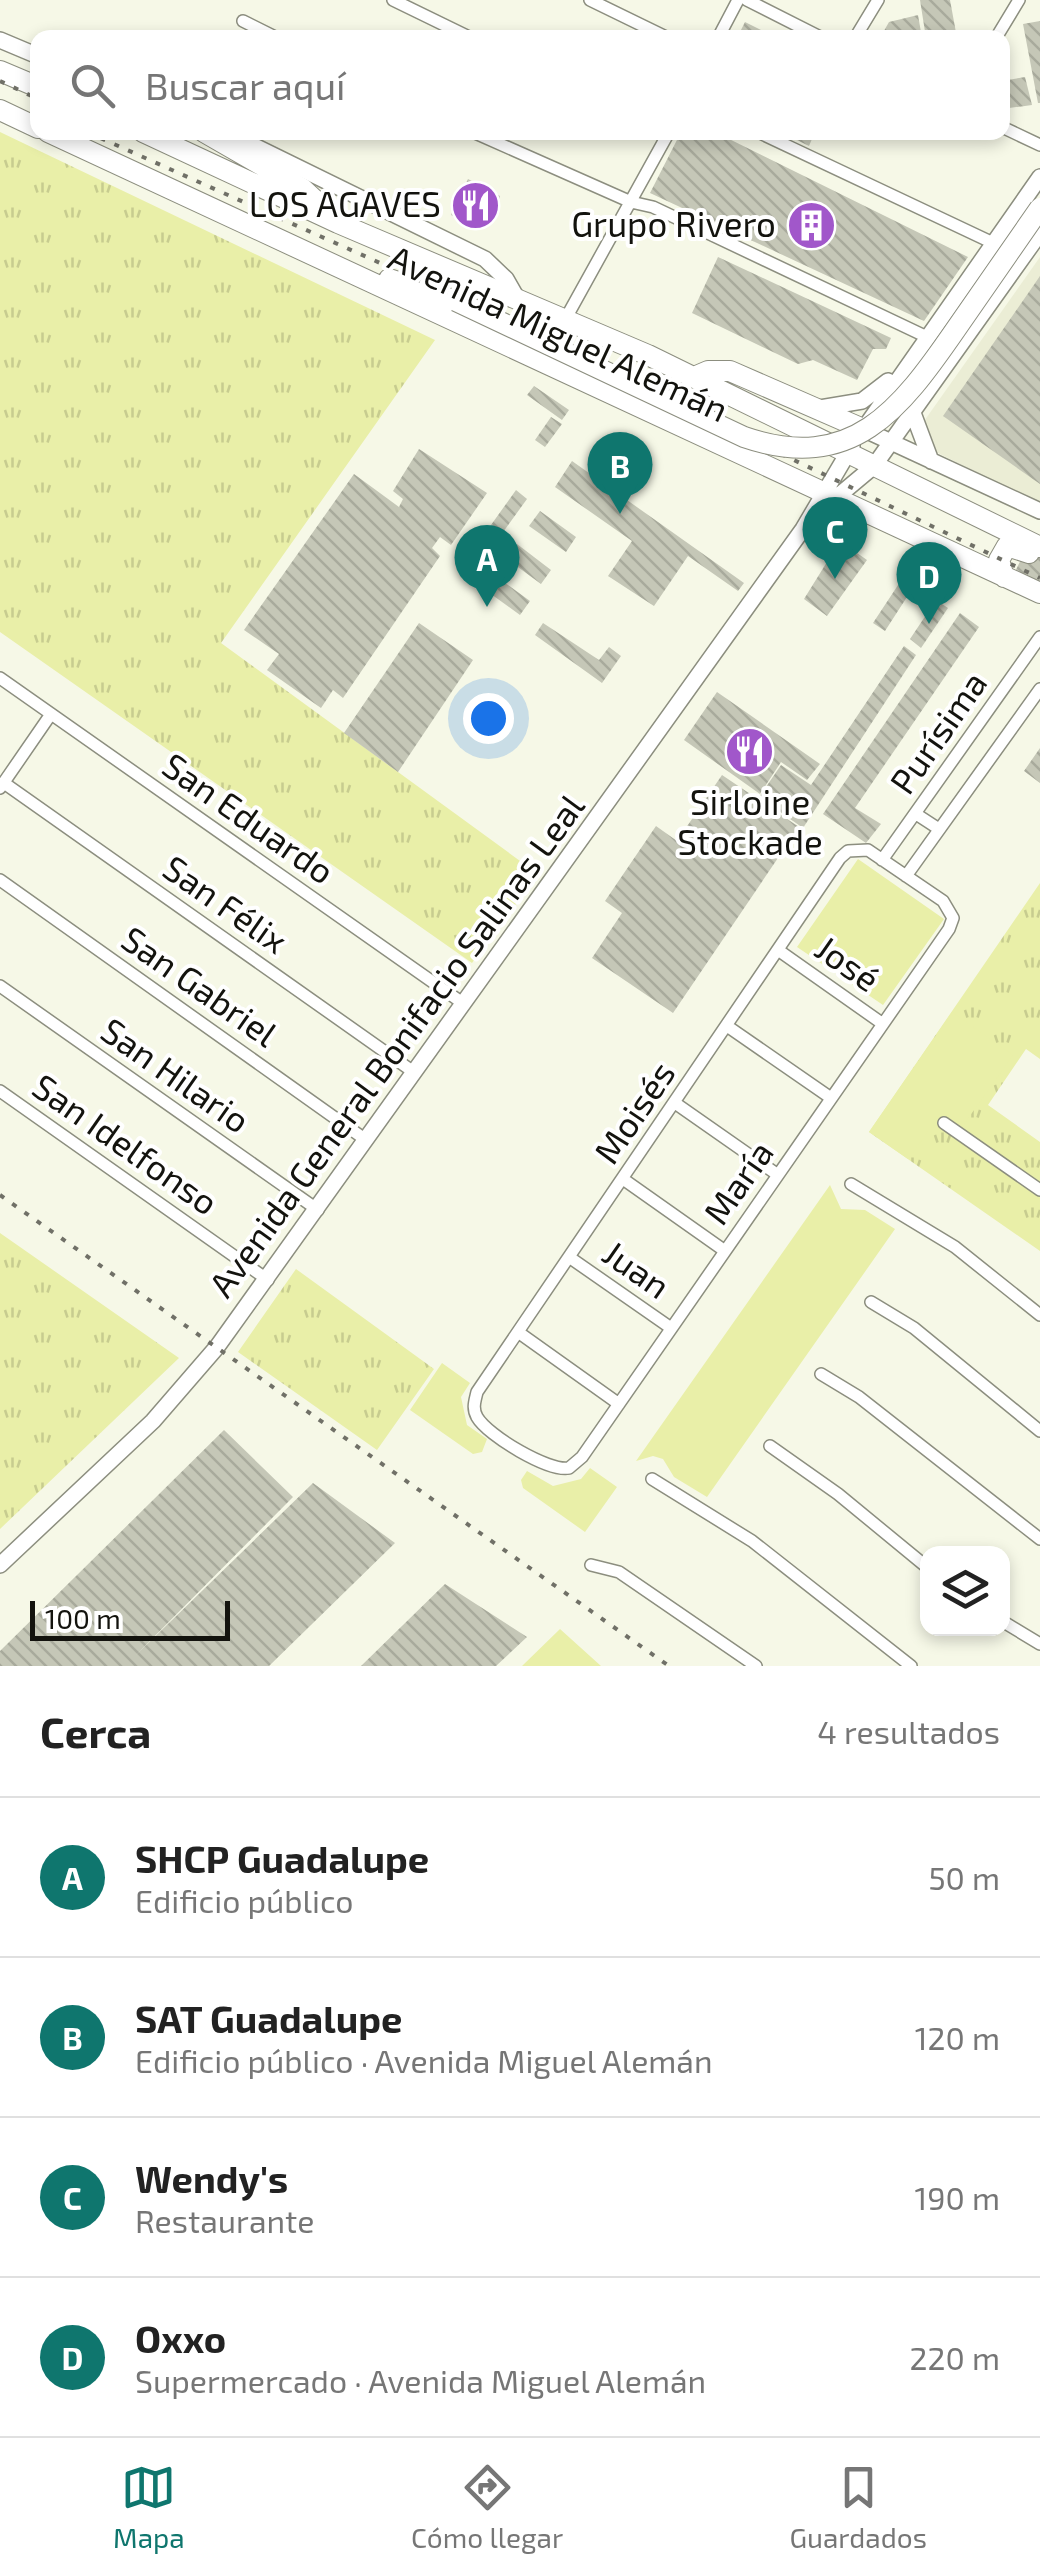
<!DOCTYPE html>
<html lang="es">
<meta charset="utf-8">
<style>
:root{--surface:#fff;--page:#f2f2f2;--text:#222;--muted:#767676;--line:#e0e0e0;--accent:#0f766e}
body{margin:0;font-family:"Exo 2",sans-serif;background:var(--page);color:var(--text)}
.controls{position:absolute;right:30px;bottom:30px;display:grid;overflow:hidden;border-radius:20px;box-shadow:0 5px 15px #0003}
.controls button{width:90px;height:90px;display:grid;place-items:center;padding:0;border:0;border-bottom:2px solid var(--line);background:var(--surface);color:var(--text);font:50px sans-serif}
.scale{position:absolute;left:30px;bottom:25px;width:200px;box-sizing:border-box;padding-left:10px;border:5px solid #13130e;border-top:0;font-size:28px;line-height:35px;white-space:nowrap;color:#13130e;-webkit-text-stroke:8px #fff;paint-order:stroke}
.you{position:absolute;left:488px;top:718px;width:35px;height:35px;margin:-25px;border:8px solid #fff;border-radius:50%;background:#1a73e8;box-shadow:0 0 0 15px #1a73e833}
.badge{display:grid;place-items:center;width:65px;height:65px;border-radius:50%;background:var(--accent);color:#fff;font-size:32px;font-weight:700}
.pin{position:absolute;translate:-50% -82px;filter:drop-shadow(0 2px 5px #0008)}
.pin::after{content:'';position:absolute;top:52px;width:35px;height:30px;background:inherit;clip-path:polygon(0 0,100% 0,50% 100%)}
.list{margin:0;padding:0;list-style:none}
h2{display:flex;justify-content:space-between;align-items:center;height:130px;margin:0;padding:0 40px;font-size:42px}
h2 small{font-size:32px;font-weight:400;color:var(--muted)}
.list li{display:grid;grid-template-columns:65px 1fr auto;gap:30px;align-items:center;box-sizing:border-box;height:160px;padding:0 40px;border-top:2px solid var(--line)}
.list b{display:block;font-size:38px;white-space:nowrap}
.list p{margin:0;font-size:32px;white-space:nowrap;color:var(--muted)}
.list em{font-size:32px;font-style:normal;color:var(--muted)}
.icon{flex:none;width:55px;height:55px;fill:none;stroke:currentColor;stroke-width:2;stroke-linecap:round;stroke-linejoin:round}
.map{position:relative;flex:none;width:1040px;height:1666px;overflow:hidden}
.search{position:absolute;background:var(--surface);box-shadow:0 5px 15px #0003;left:30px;right:30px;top:30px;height:110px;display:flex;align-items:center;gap:25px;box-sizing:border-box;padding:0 35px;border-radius:20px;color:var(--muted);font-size:38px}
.sheet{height:770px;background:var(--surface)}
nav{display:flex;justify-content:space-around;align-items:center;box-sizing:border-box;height:140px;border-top:2px solid var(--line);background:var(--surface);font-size:28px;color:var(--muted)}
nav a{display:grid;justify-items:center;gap:5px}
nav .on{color:var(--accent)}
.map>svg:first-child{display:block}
.built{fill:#ebedd5}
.grass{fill:url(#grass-tufts)}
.park{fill:#e9efa8}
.building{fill:url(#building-back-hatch)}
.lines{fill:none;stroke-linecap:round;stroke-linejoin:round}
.minor-casing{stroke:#8c8e7f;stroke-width:14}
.tertiary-casing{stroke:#8c8e7f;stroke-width:18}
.trunk-casing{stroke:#8c8e7f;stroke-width:22}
.minor{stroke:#fff;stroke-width:11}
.tertiary{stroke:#fff;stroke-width:15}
.trunk{stroke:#fff;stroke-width:20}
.rail{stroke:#707067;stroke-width:4;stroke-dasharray:5 10;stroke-linecap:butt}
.trunk-bridge-casing{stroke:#8c8e7f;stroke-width:22;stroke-linecap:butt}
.trunk-bridge{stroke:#fff;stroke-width:20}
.labels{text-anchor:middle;stroke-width:8;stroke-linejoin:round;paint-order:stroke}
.poi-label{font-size:35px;fill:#13130e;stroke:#fff;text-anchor:end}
.street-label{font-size:35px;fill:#13130e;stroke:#fff}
</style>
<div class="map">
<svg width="1040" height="1666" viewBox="0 0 1040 1666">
<defs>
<pattern id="grass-tufts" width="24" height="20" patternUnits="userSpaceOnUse" patternTransform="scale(2.5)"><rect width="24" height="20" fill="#e9efa8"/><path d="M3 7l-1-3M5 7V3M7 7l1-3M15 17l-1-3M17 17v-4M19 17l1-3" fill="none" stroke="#c7cc8f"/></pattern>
<pattern id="building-back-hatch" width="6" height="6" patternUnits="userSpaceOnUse" patternTransform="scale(2.5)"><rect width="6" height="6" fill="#c5c7b7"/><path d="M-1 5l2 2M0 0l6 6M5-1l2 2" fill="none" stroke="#a8aa9c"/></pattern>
</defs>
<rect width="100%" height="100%" fill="#f6f8e7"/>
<path class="built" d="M1040 257V504L928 448 922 424Z"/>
<path class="grass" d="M0 132 435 340 221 643 538 874 472 963 0 632Z
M1040 883V1059L1026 1049 988 1105 1040 1142V1251L869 1132Z
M0 1233 179 1358 0 1529Z
M296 1269 434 1369 377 1450 238 1352Z"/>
<path class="park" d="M858 859 944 919 883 1005 797 947Z
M952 1012 1013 1055 962 1127 933 1125 908 1159 869 1132Z
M830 1185 841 1209 865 1210 895 1229 707 1497 674 1477 663 1459 653 1456 636 1461Z
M442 1363 470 1383 461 1397 467 1425 487 1439 482 1452 473 1454 410 1410Z
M590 1468 617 1487 585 1532 523 1488 521 1480 527 1471 553 1486 581 1479Z
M560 1629 601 1666H522Z"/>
<path class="building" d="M920 0H950L957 38H926Z
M918 15 922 38H880L889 22Z
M1040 21V103H1038L1023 24Z
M745 22 777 38H737Z
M1025 77 1032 105 1002 109V81Z
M681 132H715L968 257 924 321 650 193Z
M781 132H815L809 146Z
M468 179 500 196 492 222 483 217 477 229 451 215Z
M718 257 891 338 886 349H873L857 380 813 360 798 364 692 313Z
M1040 276V484L943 416Z
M534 386 569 410 562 420 527 395Z
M551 417 562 424 545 447 535 440Z
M419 449 487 493 451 545 440 537 432 548 440 556 343 698 333 690 321 708 267 670 279 654 244 630 354 474 399 507 403 499 393 491Z
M572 461 744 583 738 591 688 556 654 606 608 576 632 541 555 487Z
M516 490 527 499 477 568 466 560Z
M540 511 576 537 566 552 529 526Z
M840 541 867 560 827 616 804 599Z
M1030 541 1040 546V596L1010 582Z
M517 544 551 570 541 584 507 559Z
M494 575 530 601 520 615 484 589Z
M904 576 916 583 885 631 873 623Z
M936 600 948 608 921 648 910 639Z
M960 613 979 627 855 808 881 824 866 843 823 814Z
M419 623 473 660 398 772 344 733Z
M543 623 599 660 609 647 621 656 602 683 535 635Z
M904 646 916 655 803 828 759 797 781 765 811 785Z
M717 692 820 764 807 780 781 762 760 794 684 740Z
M1040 748V783L1024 771Z
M722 775 799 827 673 1013 592 958 622 913 605 901 656 826 677 841Z
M224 1430 293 1497 136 1655 313 1483 395 1543 269 1666H0V1651Z
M445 1584 527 1637 496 1666H361Z"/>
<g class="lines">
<defs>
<path id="minor" d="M393 0 471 38
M590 0 668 38
M747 0 822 38
M243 21 277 38
M718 38 738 0
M855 38 878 0
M996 38 1019 0
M1002 127 1040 145
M473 132 631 202 653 207 927 337
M758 132 991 242
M566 318 669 132
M0 678 464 1004
M4 783 415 1073
M0 788 51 714
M916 814 939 829
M868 850 943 901 953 918 949 929 582 1457 569 1468C549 1472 488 1436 477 1417 472 1408 475 1401 477 1392L840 858 848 851Z
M882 860 1040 637
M906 876 1040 689
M0 880 366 1140
M778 950 883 1024
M0 986 318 1210
M727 1026 831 1098
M0 1091 268 1280
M675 1103 778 1175
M944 1123 1040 1190
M623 1179 725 1251
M851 1184 955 1247 1040 1315
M569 1257 671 1328
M871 1302 914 1328 1040 1431
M518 1332 619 1404
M821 1374 859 1397 1040 1539
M770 1446 838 1494 928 1568
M652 1479 752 1541 911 1666
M591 1565 619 1572 756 1666
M1002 1621 1040 1644"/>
<path id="tertiary" d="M0 40 38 56
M226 132 485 259 506 279 518 300
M820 408 862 401 888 381
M913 413 931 461
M868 423 1040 177
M863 429 1040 511
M831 502 874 466 1040 233
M0 1565 153 1421 217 1347 803 529 852 446"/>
<path id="trunk" d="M0 71 38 87
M0 110 38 128
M48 132 1040 593
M143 132 338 223 648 355 1040 547
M204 132 303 189 330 214
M389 279 456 301
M694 377 708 371H730L863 429
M1004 577 999 560 1007 546 1029 553"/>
</defs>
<use href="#minor" class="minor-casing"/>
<use href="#tertiary" class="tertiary-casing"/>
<use href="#trunk" class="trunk-casing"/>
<use href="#minor" class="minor"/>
<use href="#tertiary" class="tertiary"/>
<use href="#trunk" class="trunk"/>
<path class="rail" d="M0 81 38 99
M87 132 624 372 771 449 1040 578
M0 1195 669 1666"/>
<defs>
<path id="trunk-bridge" d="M456 301 744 437C852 474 900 410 956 329 984 289 1012 248 1040 208"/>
</defs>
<use href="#trunk-bridge" class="trunk-bridge-casing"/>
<use href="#trunk-bridge" class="trunk-bridge"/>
</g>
<defs>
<symbol id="restaurant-disc" viewBox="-11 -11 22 22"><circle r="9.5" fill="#a157ca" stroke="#fff"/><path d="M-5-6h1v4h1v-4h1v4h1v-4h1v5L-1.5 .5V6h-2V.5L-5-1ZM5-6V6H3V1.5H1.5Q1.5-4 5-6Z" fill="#fff"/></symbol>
<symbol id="building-disc" viewBox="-11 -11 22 22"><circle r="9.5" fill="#a157ca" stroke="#fff"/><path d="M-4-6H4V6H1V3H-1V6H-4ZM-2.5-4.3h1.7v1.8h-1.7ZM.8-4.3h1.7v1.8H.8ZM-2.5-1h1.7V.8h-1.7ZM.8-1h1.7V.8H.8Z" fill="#fff"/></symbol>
</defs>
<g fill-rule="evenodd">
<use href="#restaurant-disc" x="448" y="178" width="55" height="55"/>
<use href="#building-disc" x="784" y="198" width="55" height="55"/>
<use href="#restaurant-disc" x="722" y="724" width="55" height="55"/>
</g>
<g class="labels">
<g class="poi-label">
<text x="441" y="217">LOS AGAVES</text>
<text x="776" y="237">Grupo Rivero</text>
<text x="750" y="815" text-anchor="middle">Sirloine<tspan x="750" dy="40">Stockade</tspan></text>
</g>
<g class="street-label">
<text transform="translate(558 334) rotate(25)" y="12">Avenida Miguel Alemán</text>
<text transform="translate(939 733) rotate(-55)" y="12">Purísima</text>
<text transform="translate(248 819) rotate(35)" y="12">San Eduardo</text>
<text transform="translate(225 905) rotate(35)" y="12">San Félix</text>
<text transform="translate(847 964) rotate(35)" y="12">José</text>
<text transform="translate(199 987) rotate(35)" y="12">San Gabriel</text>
<text transform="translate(397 1046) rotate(-54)" y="12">Avenida General Bonifacio Salinas Leal</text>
<text transform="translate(175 1076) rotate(35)" y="12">San Hilario</text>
<text transform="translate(635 1113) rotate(-56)" y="12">Moisés</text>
<text transform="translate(125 1145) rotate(35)" y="12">San Idelfonso</text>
<text transform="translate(739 1183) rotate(-55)" y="12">María</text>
<text transform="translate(636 1270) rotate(35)" y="12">Juan</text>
</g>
</g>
</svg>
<div class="controls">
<button><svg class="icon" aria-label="layers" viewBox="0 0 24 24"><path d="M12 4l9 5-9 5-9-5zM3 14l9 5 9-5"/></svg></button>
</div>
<div class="scale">100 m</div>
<div class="you"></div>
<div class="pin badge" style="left:487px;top:607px">A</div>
<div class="pin badge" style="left:620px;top:514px">B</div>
<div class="pin badge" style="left:835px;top:579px">C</div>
<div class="pin badge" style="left:929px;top:624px">D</div>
<div class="search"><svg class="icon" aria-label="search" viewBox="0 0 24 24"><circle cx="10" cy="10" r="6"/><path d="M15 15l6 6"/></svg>Buscar aquí</div>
</div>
<section class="sheet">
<h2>Cerca<small>4 resultados</small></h2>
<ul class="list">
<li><span class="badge">A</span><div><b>SHCP Guadalupe</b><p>Edificio público</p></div><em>50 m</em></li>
<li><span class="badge">B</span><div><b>SAT Guadalupe</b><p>Edificio público · Avenida Miguel Alemán</p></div><em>120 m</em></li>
<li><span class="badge">C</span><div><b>Wendy's</b><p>Restaurante</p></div><em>190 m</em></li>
<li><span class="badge">D</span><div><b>Oxxo</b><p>Supermercado · Avenida Miguel Alemán</p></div><em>220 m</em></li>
</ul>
</section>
<nav>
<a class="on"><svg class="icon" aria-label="map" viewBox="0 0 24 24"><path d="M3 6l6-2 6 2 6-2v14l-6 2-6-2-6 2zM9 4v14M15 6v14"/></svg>Mapa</a>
<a><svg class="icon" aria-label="directions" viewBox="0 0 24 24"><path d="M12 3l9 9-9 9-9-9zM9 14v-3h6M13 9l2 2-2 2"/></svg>Cómo llegar</a>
<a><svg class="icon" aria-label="saved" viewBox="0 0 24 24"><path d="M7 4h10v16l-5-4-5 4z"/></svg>Guardados</a>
</nav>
